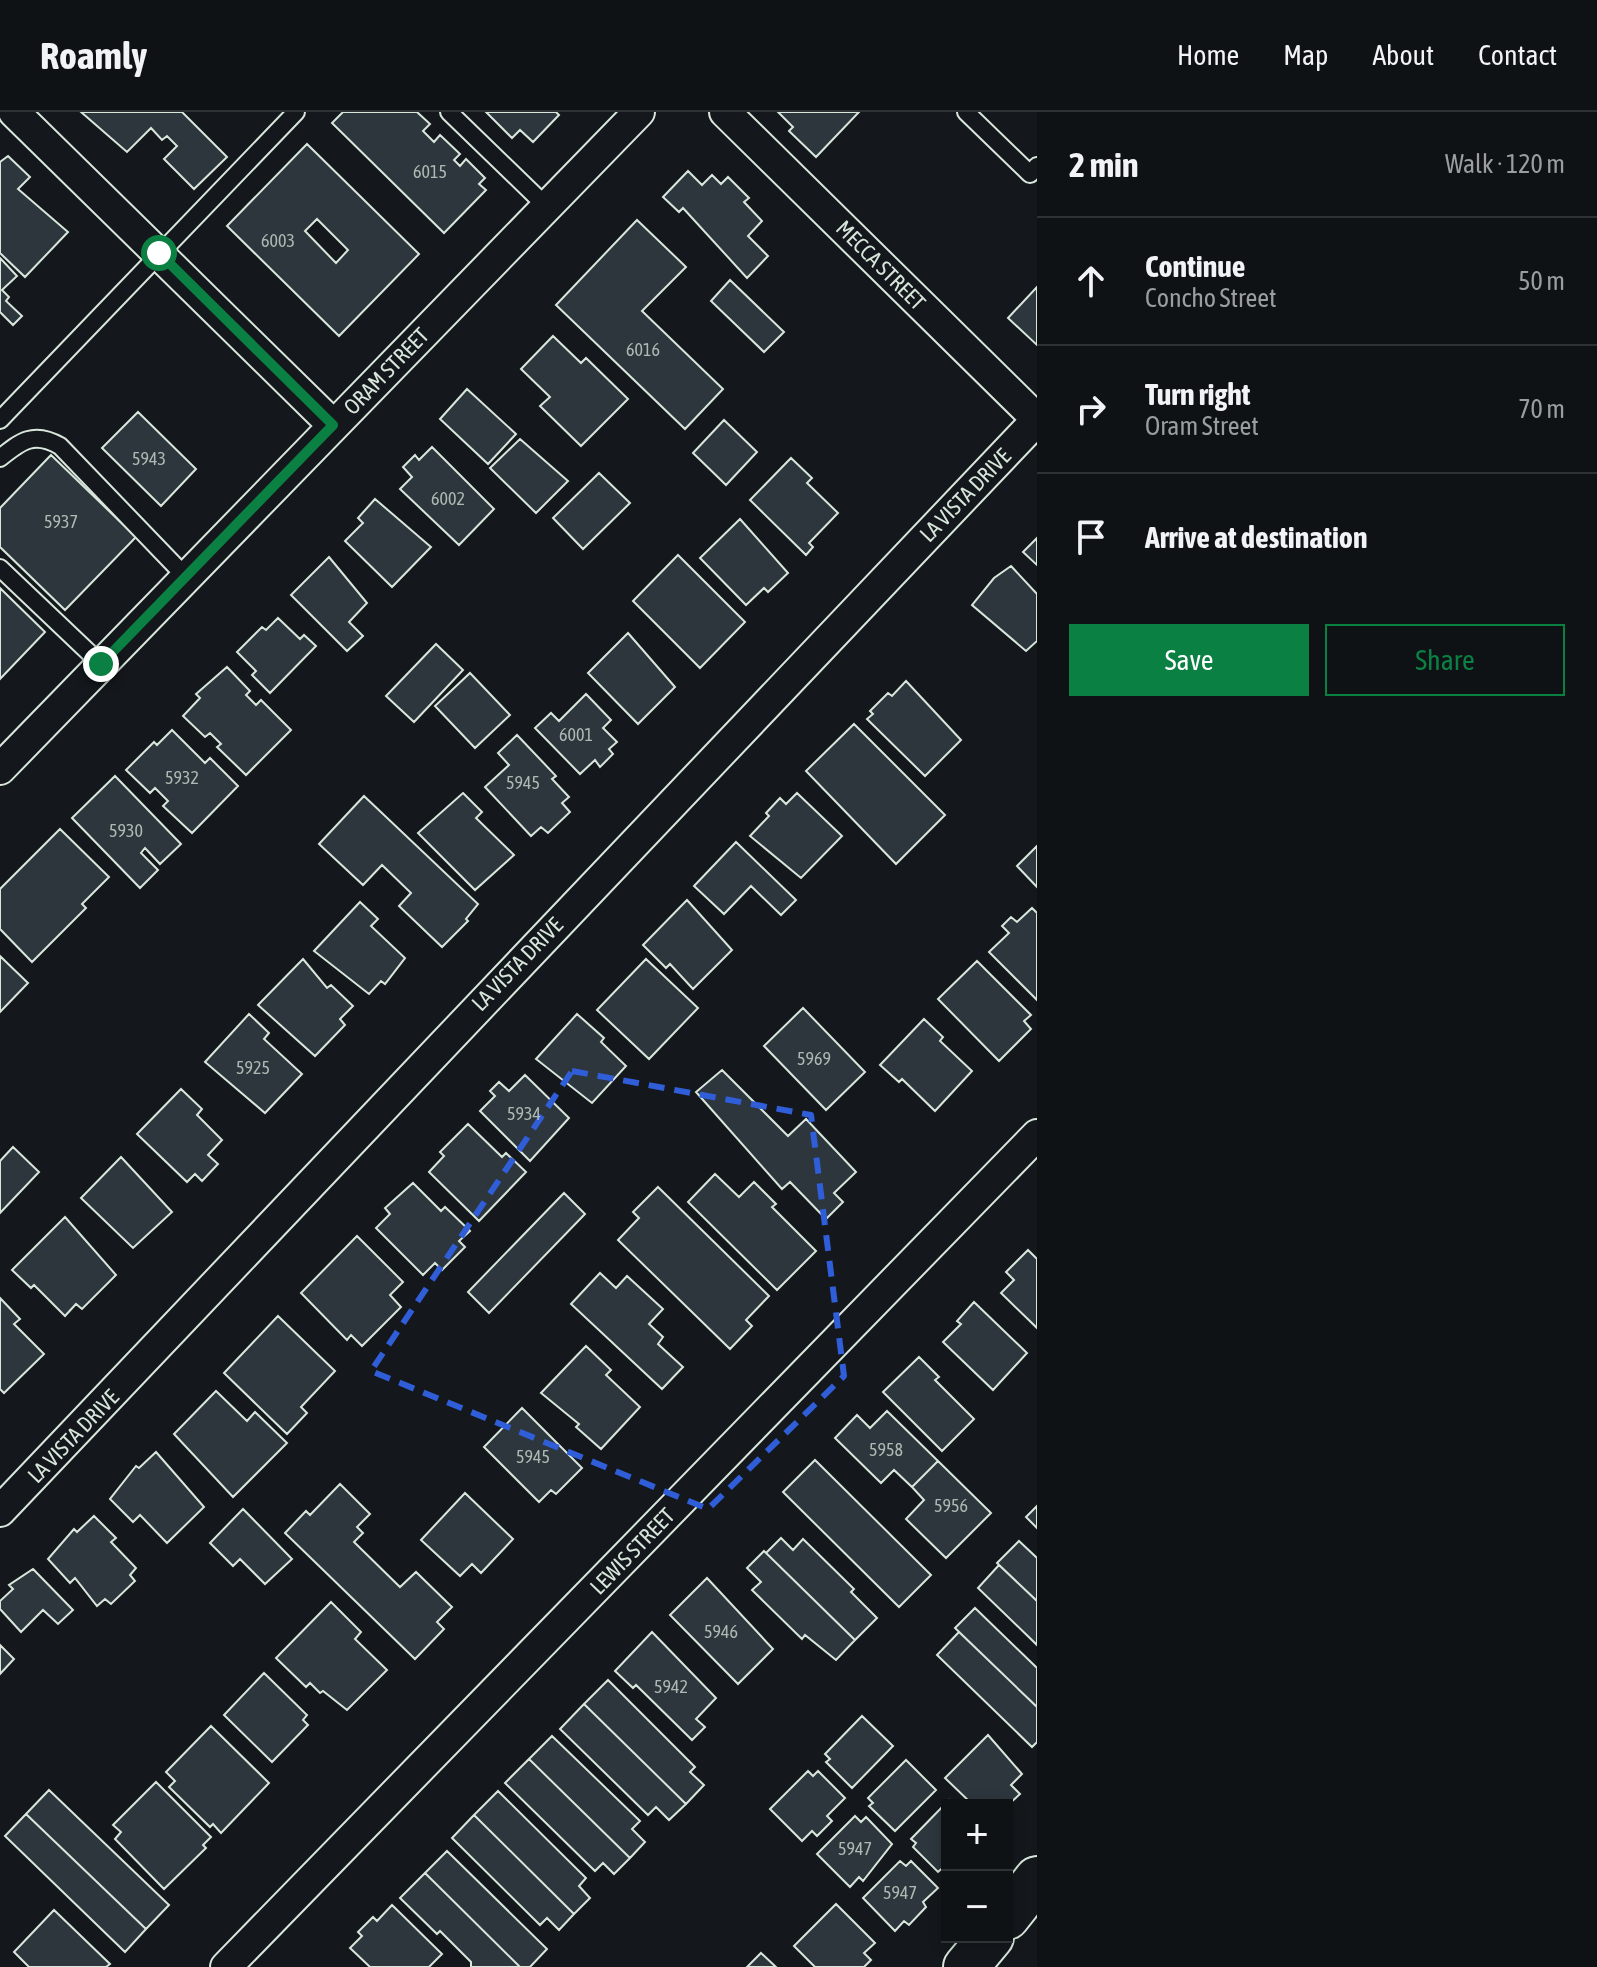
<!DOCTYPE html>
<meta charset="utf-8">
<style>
:root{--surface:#0f1215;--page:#1d2022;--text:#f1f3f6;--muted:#9b9ea0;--line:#2f3234;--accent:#0b8043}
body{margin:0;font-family:"Asap Condensed",sans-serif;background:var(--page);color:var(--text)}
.controls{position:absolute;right:24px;bottom:24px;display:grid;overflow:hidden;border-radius:0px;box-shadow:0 4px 12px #0003}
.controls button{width:72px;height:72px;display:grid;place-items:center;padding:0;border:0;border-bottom:2px solid var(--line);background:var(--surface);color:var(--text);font:40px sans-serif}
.stop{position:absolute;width:24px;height:24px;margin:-18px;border:6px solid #0b8043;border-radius:50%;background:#fff}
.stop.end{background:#0b8043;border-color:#fff;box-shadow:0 2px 8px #0008}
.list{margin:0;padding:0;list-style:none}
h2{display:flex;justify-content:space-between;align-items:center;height:104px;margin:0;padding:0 32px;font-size:34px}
h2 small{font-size:26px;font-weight:400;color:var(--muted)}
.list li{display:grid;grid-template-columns:52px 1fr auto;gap:24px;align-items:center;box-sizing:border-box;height:128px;padding:0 32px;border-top:2px solid var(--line)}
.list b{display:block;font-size:30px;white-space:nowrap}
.list p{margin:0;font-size:26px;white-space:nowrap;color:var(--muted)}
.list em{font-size:26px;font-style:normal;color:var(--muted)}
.actions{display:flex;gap:16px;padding:24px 32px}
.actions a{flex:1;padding:18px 0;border:2px solid var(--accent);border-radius:0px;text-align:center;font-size:28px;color:var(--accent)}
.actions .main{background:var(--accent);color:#fff}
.icon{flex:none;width:44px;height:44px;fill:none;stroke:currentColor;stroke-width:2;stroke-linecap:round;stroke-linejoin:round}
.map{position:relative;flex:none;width:1037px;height:1855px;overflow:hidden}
header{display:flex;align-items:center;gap:48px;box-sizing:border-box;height:112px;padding:0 40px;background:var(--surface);border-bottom:2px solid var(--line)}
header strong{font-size:38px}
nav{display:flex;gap:44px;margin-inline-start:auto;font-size:28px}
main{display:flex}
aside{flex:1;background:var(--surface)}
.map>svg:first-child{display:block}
.building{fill:#2c363c;stroke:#d8e6dc;stroke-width:2;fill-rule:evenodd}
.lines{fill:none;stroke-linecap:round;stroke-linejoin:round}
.lane-casing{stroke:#d8e6dc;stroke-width:20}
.street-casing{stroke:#d8e6dc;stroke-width:34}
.secondary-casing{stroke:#d8e6dc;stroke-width:48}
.lane{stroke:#14181c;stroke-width:16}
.street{stroke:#14181c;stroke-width:30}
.secondary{stroke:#14181c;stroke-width:44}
.route{stroke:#0b8043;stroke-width:10}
.marked{fill:none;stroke:#305dd8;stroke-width:6;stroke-dasharray:16 10;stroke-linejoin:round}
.labels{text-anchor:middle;stroke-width:6;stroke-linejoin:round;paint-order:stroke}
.number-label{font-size:18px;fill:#adbab4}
.street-label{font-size:22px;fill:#d8e6dc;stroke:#14181c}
</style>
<header>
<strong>Roamly</strong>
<nav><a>Home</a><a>Map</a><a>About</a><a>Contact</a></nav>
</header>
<main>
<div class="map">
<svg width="1037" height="1855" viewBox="0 0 1037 1855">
<rect width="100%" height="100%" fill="#14181c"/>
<path class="building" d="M81 0H182L227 45 194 77 164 47 177 34 167 24 162 28 151 16 127 40Z
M343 0H417L430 12 423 19 434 30 440 23 460 42 454 48 460 54 466 47 485 66 479 72 486 78 444 121 332 11Z
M486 0H556L559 3 533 30 520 18 512 26Z
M778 0H859L816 45 789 19 793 15Z
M307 32 419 142 339 224 227 114ZM317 107 348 138 336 151 305 119Z
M8 44 30 65 18 77 68 120 25 165 0 141V50Z
M688 59 702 73 712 63 721 72 728 65 749 86 744 90 762 109 748 124 768 144 747 166 683 96 679 100 663 85Z
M637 108 686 155 642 199 723 277 685 317 556 193Z
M0 146 17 164 2 178 9 185 6 189 22 204 13 213 0 200Z
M730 168 784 220 764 240 711 189Z
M1037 175V233L1008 206Z
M553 224 581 251 586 246 628 287 581 334 540 294 550 285 521 257Z
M467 277 516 322 488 352 440 307Z
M138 300 196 357 161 394 102 336Z
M724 308 757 340 726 373 693 341Z
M520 327 568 369 536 401 490 356Z
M432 335 494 397 459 433 400 377 412 365 403 355 415 343 419 348Z
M51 343 136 425 65 498 0 435V396Z
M791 346 812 366 807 371 838 401 809 431 813 435 806 443 750 388Z
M599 361 630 391 583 437 553 406Z
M375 387 431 435 392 475 345 429 363 411 358 406Z
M740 407 788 461 768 480 764 476 746 493 700 446Z
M1037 426V453L1023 440Z
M678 443 745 510 700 556 633 489Z
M329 445 367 491 349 510 363 524 347 539 291 483Z
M1011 454 1037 482V529L1026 539 972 493 994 466Z
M0 476 45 520 0 567Z
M278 506 300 527 304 523 316 534 270 581 252 563 256 559 237 540 262 515 266 518Z
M628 521 675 575 638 612 588 561Z
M436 532 463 558 414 610 386 584Z
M227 555 250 579 246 583 256 593 261 588 291 618 246 663 217 635 221 632 210 621 205 625 183 604 200 586 196 582Z
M470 561 510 603 475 636 435 594Z
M906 569 961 628 925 664 867 607 873 602 870 599 888 581 892 584Z
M586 582 611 608 603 616 617 630 609 637 613 642 600 655 595 648 580 662 535 616 551 601 559 609Z
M854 612 945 703 896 752 806 659Z
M172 618 205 651 210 646 238 674 192 721 163 694 168 689 155 676 150 681 126 658 154 630 157 633Z
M517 623 556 664 552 667 569 685 562 691 570 700 548 721 541 715 531 724 485 675 509 653 498 641Z
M115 664 181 732 160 752 145 736 141 741 158 758 140 776 72 706Z
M463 681 482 700 476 706 514 743 475 778 418 721Z
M797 681 842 724 801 766 750 724 769 704 766 701 780 686 786 692Z
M364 684 478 792 466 807 468 809 442 835 399 794 411 781 382 753 363 773 319 732Z
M60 717 109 765 82 792 86 796 32 850 0 817V777Z
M736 730 796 788 781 803 751 774 724 802 694 774Z
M1037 734V775L1017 754Z
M687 788 732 838 693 877 670 852 666 856 643 833Z
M360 790 378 807 371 814 405 846 385 872 381 869 369 882 314 839Z
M1032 796 1037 801V888L989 840 1009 821 1002 814 1011 805 1017 810Z
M0 844 28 871 0 900Z
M303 847 327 876 331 873 353 894 340 907 345 913 315 944 258 893Z
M646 847 698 896 649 947 597 898Z
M977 849 1031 903 1024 909 1031 917 999 949 938 887Z
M803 896 865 960 826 998 764 934Z
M249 902 269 921 264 927 302 962 265 1001 205 950Z
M577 902 604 926 601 930 626 954 592 991 536 947Z
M924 907 943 925 940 929 972 959 935 999 902 967 899 970 880 953Z
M722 958 788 1024 806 1007 856 1060 834 1081 843 1090 826 1107 790 1070 782 1077 696 980Z
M525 963 569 1006 530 1049 480 999 495 984 490 979 499 970 509 979Z
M181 977 202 997 197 1003 222 1028 208 1043 218 1052 202 1069 195 1062 187 1070 137 1022Z
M468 1012 502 1045 506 1041 526 1060 479 1109 429 1060 444 1044 440 1040Z
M13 1035 39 1060 0 1101V1049Z
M121 1045 172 1100 133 1136 81 1086Z
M715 1062 739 1085 754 1070 776 1092 772 1095 816 1139 777 1178 688 1090Z
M413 1071 441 1099 445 1095 470 1119 459 1129 465 1135 442 1158 435 1151 423 1163 376 1116 390 1102 385 1096Z
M658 1075 769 1184 746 1208 752 1214 730 1237 618 1128 639 1106 633 1100Z
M564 1081 585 1102 489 1201 468 1180Z
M65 1105 116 1163 82 1197 76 1192 65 1204 34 1173 31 1176 12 1158Z
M357 1124 403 1170 390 1183 401 1195 362 1234 351 1223 347 1228 301 1181Z
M1028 1138 1037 1147V1216L1001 1181 1014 1168 1006 1160Z
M600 1161 616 1176 627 1164 663 1197 649 1212 663 1225 658 1232 683 1255 662 1277 571 1192Z
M0 1186 20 1207 14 1212 44 1242 4 1281 0 1277Z
M974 1190 1027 1241 993 1278 943 1230 961 1212 957 1209Z
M278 1204 335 1259 301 1295 307 1301 287 1322 224 1261Z
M586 1234 611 1258 606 1263 640 1295 601 1337 576 1315 579 1312 541 1281Z
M919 1245 939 1265 935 1268 974 1307 942 1339 883 1280Z
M216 1279 247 1309 255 1300 287 1331 233 1385 174 1322Z
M522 1296 582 1356 556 1382 551 1378 539 1390 484 1335Z
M887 1299 938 1349 912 1375 894 1358 881 1371 835 1326 857 1303 870 1316Z
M156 1340 204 1395 167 1431 140 1403 133 1410 110 1387 136 1354 139 1356Z
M815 1348 931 1463 899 1495 783 1380Z
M938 1349 991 1401 946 1446 906 1407 924 1388 912 1375Z
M340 1372 370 1402 357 1415 363 1421 354 1430 400 1475 416 1460 452 1495 437 1510 444 1517 415 1547 285 1421 306 1399 310 1403Z
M465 1381 513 1427 481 1461 472 1452 460 1464 421 1428Z
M1037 1394V1416L1026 1405Z
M243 1397 292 1447 265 1472 240 1447 233 1454 210 1431Z
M94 1404 116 1426 111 1430 136 1456 130 1463 135 1469 111 1492 105 1487 97 1494 75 1466 70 1471 48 1447 74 1417 77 1420Z
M781 1426 793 1438 803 1427 854 1477 851 1480 877 1506 855 1528 766 1441Z
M1019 1429 1037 1446V1489L997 1451Z
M764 1439 855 1528 836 1548 805 1523 802 1527 752 1478 761 1470 747 1456Z
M999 1453 1037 1489V1533L978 1476Z
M33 1457 73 1498 58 1512 43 1498 21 1520 0 1497V1489L13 1477 9 1473Z
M707 1466 773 1537 738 1572 670 1503Z
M331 1490 361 1520 355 1527 387 1558 347 1598 323 1579 320 1581 310 1571 306 1575 276 1546Z
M975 1496 1037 1556V1595L955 1516Z
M652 1520 716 1586 696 1607 705 1615 692 1628 636 1573 633 1576 615 1559Z
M959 1520 1037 1595V1630L1032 1635 937 1543Z
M0 1533 14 1547 0 1562Z
M264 1561 307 1603 303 1608 308 1613 272 1650 224 1603Z
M608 1568 695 1655 690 1660 704 1673 686 1692 584 1592Z
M584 1592 686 1692 669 1708 656 1695 648 1703 560 1617Z
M862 1604 893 1634 852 1676 826 1650 830 1647 825 1642Z
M211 1614 269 1671 221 1721 213 1712 210 1715 169 1675 175 1669 166 1660Z
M988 1623 1022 1662 1011 1673 1020 1682 1007 1694 994 1690 991 1693H973L945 1666Z
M552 1624 640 1709 632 1717 645 1730 630 1746 529 1647Z
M529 1647 630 1746 614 1762 603 1751 595 1759 505 1671Z
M906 1648 936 1678 895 1719 869 1694 873 1691 868 1686Z
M808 1659 813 1664 818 1659 845 1686 827 1704 832 1709 817 1724 812 1719 802 1729 770 1697Z
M156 1670 211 1725 203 1733 206 1736 164 1777 115 1727 121 1720 113 1713Z
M49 1678 169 1793 146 1817 26 1702Z
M498 1679 586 1766 579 1774 590 1786 574 1802 474 1703Z
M949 1688 954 1693H947V1752L938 1760 913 1735 916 1731 911 1727Z
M26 1702 146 1817 125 1840 5 1724Z
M474 1703 574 1802 559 1818 547 1806 540 1813 452 1726Z
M855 1704 861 1710 866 1705 892 1732 863 1769 859 1765 850 1775 817 1742Z
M447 1739 547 1837 530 1855H520L425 1761Z
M900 1749 906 1754 911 1749 938 1776 923 1790 926 1795 909 1813 904 1809 895 1819 863 1786Z
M425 1761 520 1855H471V1850L440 1819 437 1822 400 1786Z
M836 1792 875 1831 864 1841 871 1848 864 1855H815L794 1834Z
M392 1793 442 1842 429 1855H370L350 1836 362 1824 358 1820 373 1805 377 1809Z
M54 1798 110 1852 106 1855H29L14 1840Z
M761 1841 776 1855H747Z"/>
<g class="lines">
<defs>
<path id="lane" d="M449 0 547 95
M966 0 1030 62 1037 54
M0 308 296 0
M0 346C21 329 34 319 60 334L186 465
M0 456 101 552"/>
<path id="street" d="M14 0 333 313
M725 0 1037 307
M0 657 639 0
M0 1399 1037 308
M226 1855 1037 1023"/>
<path id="secondary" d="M1007 1805 1037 1767
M966 1855 991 1825"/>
</defs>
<use href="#lane" class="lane-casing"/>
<use href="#street" class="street-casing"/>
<use href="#secondary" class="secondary-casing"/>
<use href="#lane" class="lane"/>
<use href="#street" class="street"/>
<use href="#secondary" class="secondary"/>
</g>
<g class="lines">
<path class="route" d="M101 552 333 313 159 141"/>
</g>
<path class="marked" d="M572 959 811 1003 844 1264 708 1397 371 1259Z"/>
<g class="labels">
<g class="number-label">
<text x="430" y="66">6015</text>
<text x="278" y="135">6003</text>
<text x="643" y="244">6016</text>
<text x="149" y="353">5943</text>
<text x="448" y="393">6002</text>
<text x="61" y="416">5937</text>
<text x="576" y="629">6001</text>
<text x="182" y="672">5932</text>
<text x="523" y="677">5945</text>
<text x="126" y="725">5930</text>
<text x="814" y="953">5969</text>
<text x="253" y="962">5925</text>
<text x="524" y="1008">5934</text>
<text x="886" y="1344">5958</text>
<text x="533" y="1351">5945</text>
<text x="951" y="1400">5956</text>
<text x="721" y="1526">5946</text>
<text x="671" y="1581">5942</text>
<text x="855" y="1743">5947</text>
<text x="900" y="1787">5947</text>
</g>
<g class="street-label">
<text transform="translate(881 153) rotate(45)" y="8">MECCA STREET</text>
<text transform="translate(386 259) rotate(-46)" y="8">ORAM STREET</text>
<text transform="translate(965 383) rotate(-46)" y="8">LA VISTA DRIVE</text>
<text transform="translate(517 852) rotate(-46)" y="8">LA VISTA DRIVE</text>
<text transform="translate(73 1324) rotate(-46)" y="8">LA VISTA DRIVE</text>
<text transform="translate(632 1439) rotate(-46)" y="8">LEWIS STREET</text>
</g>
</g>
</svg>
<div class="controls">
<button>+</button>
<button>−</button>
</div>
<div class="stop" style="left:159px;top:141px"></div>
<div class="stop end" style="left:101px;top:552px"></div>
</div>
<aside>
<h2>2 min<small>Walk · 120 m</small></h2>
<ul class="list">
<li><svg class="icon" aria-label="ahead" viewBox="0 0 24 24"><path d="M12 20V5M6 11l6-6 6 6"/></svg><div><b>Continue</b><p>Concho Street</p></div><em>50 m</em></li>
<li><svg class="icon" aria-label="right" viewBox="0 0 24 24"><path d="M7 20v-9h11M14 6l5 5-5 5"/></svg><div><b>Turn right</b><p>Oram Street</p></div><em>70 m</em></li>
<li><svg class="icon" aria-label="arrive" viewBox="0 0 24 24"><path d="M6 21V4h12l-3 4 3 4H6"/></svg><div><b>Arrive at destination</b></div></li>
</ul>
<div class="actions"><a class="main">Save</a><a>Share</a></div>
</aside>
</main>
